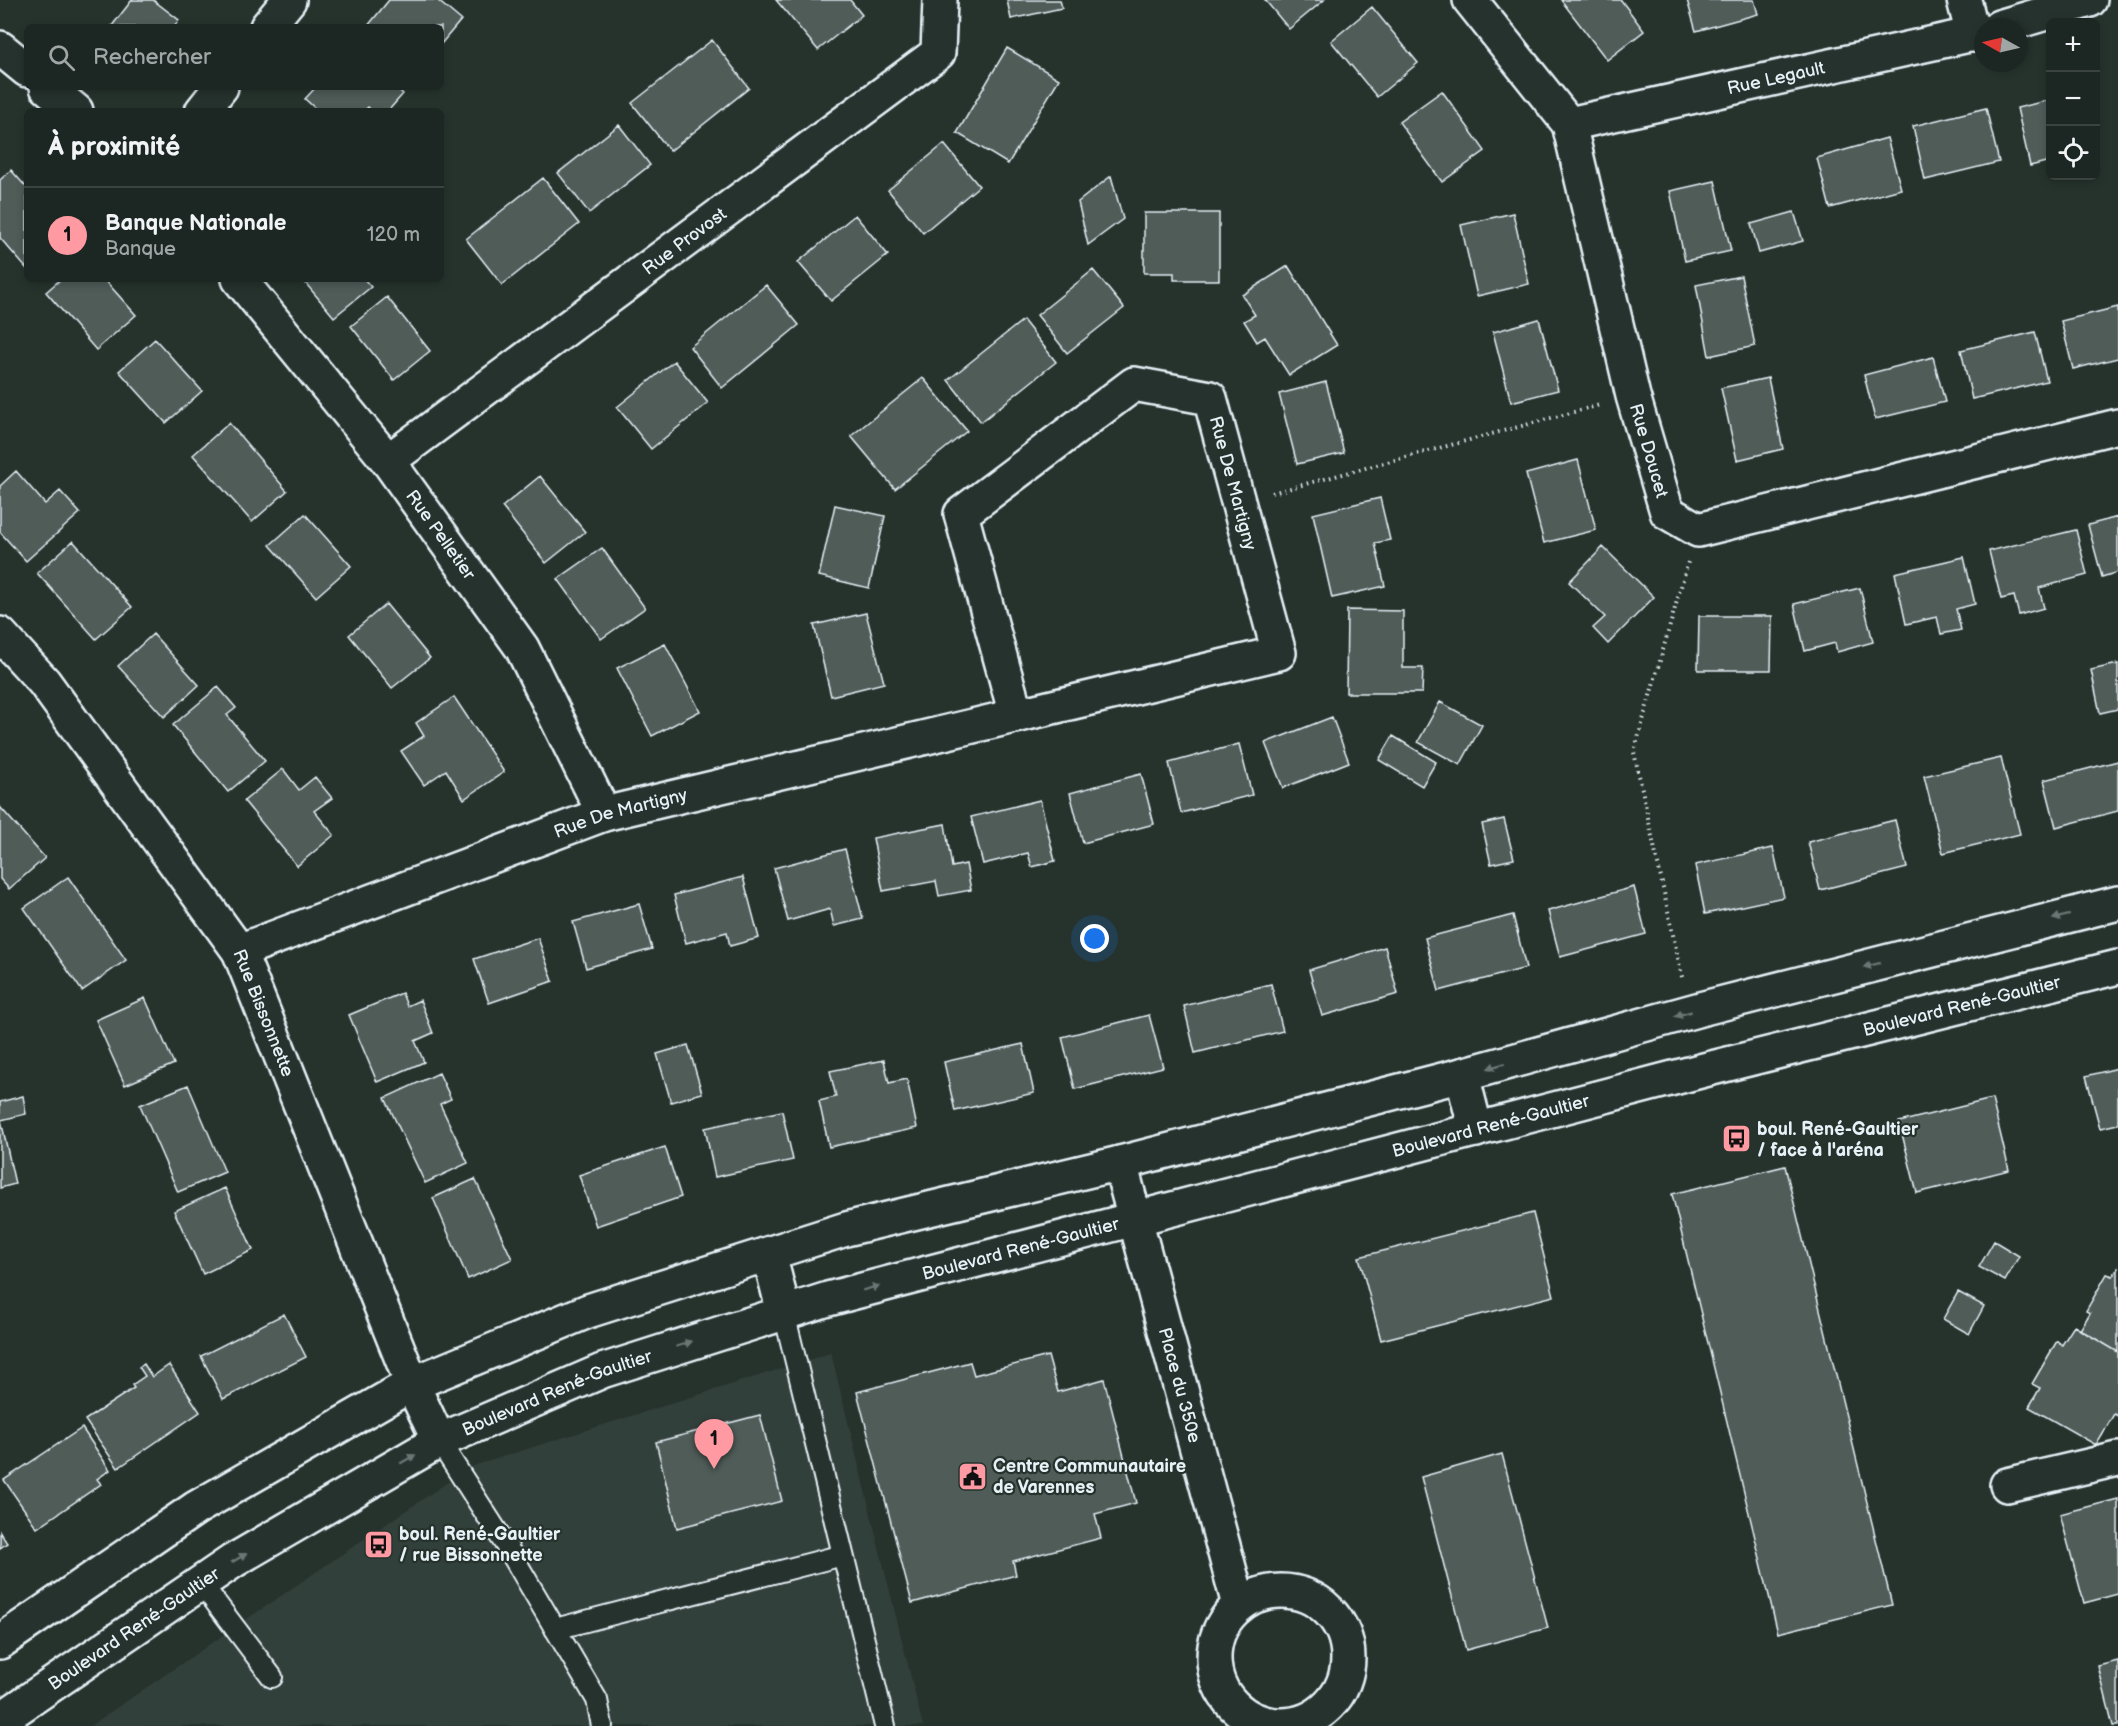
<!DOCTYPE html>
<html lang="fr">
<meta charset="utf-8">
<style>
:root{--surface:#1c2622;--page:#29322f;--text:#f1f3f6;--muted:#a0a5a5;--line:#3a4340;--accent:#ff9aa2}
body{margin:0;font-family:"Balsamiq Sans",sans-serif;background:var(--page);color:var(--text)}
.controls{position:absolute;right:18px;top:18px;display:grid;overflow:hidden;border-radius:9px;box-shadow:0 3px 9px #0003}
.controls button{width:54px;height:54px;display:grid;place-items:center;padding:0;border:0;border-bottom:2px solid var(--line);background:var(--surface);color:var(--text);font:30px sans-serif}
.compass{position:absolute;left:1974px;top:18px;width:54px;height:54px;border-radius:50%;background:var(--surface);box-shadow:0 3px 9px #0003;rotate:278deg}
.you{position:absolute;left:1095px;top:939px;width:21px;height:21px;margin:-15px;border:4px solid #fff;border-radius:50%;background:#1a73e8;box-shadow:0 0 0 9px #1a73e833}
.badge{display:grid;place-items:center;width:39px;height:39px;border-radius:50%;background:var(--accent);color:#111;font-size:20px;font-weight:700}
.pin{position:absolute;translate:-50% -50px;filter:drop-shadow(0 2px 3px #0008)}
.pin::after{content:'';position:absolute;top:32px;width:21px;height:18px;background:inherit;clip-path:polygon(0 0,100% 0,50% 100%)}
.list{margin:0;padding:0;list-style:none}
h2{display:flex;justify-content:space-between;align-items:center;height:78px;margin:0;padding:0 24px;font-size:26px}
h2 small{font-size:20px;font-weight:400;color:var(--muted)}
.list li{display:grid;grid-template-columns:39px 1fr auto;gap:18px;align-items:center;box-sizing:border-box;height:96px;padding:0 24px;border-top:2px solid var(--line)}
.list b{display:block;font-size:22px;white-space:nowrap}
.list p{margin:0;font-size:20px;white-space:nowrap;color:var(--muted)}
.list em{font-size:20px;font-style:normal;color:var(--muted)}
.icon{flex:none;width:33px;height:33px;fill:none;stroke:currentColor;stroke-width:2;stroke-linecap:round;stroke-linejoin:round}
.map{position:relative;flex:none;width:2118px;height:1726px;overflow:hidden}
.search{position:absolute;background:var(--surface);box-shadow:0 3px 9px #0003;left:24px;top:24px;width:420px;height:66px;display:flex;align-items:center;gap:15px;box-sizing:border-box;padding:0 21px;border-radius:9px;color:var(--muted);font-size:22px}
.panel{position:absolute;background:var(--surface);box-shadow:0 3px 9px #0003;left:24px;top:108px;width:420px;height:174px;border-radius:9px}
.map>svg:first-child{display:block}
.built{fill:#333f3a}
.building{fill:#505c59;stroke:#e8f1f8;stroke-width:1.5}
.lines{fill:none;stroke-linecap:round;stroke-linejoin:round}
.service-casing{stroke:#e8f1f8;stroke-width:24}
.minor-casing{stroke:#e8f1f8;stroke-width:38}
.tertiary-casing{stroke:#e8f1f8;stroke-width:38}
.path{stroke:#e8f1f8;stroke-width:4;stroke-dasharray:1.5 4.5;stroke-linecap:butt}
.service{stroke:#26332d;stroke-width:20}
.minor{stroke:#26332d;stroke-width:33}
.tertiary{stroke:#26332d;stroke-width:33}
.oneway{fill:#6a7674}
.labels{text-anchor:middle;stroke-width:4.5;stroke-linejoin:round;paint-order:stroke}
.street-label{font-size:18px;fill:#e8f1f8;stroke:#26332d}
.poi-label{font-size:18px;font-weight:bold;fill:#e8f1f8;stroke:#26332d;text-anchor:start}
</style>
<div class="map">
<svg width="2118" height="1726" viewBox="0 0 2118 1726">
<rect width="100%" height="100%" fill="#26332d"/>
<filter id="ink" filterUnits="userSpaceOnUse"><feTurbulence type="fractalNoise" baseFrequency=".0167" numOctaves="2"/><feDisplacementMap in="SourceGraphic" scale="12" xChannelSelector="R" yChannelSelector="G"/><feConvolveMatrix kernelMatrix="1 2 1 2 8 2 1 2 1" color-interpolation-filters="sRGB"/></filter>
<g filter="url(#ink)">
<path class="built" d="M831 1353 923 1726H90L470 1467Z"/>
<path class="building" d="M132 0H153L179 20 174 27H111Z
M389 0H437L461 20 441 44V27H367Z
M776 0H850L862 15 818 50Z
M1007 0H1060L1062 8 1011 19Z
M1265 0H1324L1289 29Z
M1561 0H1621L1644 31 1607 60Z
M1687 0H1754L1758 14 1696 31Z
M1372 7 1418 63 1377 97 1331 41Z
M712 40 749 88 670 151 632 103Z
M1007 48 1059 79 1008 164 957 133Z
M316 87H396L403 94 388 111H372L368 107 364 111H318L305 99Z
M1442 91 1485 151 1442 182 1399 122Z
M2050 100V161L2030 166 2017 108Z
M1986 108 1999 162 1925 180 1913 126Z
M619 125 650 165 589 213 558 173Z
M1887 138 1901 189 1830 208 1817 158Z
M944 144 979 186 923 233 888 190Z
M11 170 27 188V269L0 238V180Z
M1111 176 1123 219 1088 245 1078 202Z
M543 178 579 224 502 285 466 239Z
M1715 181 1731 251 1685 261 1670 191Z
M1794 212 1803 241 1759 253 1751 224Z
M1144 213H1219V280H1174V273H1144Z
M1513 213 1529 284 1477 296 1461 225Z
M855 215 888 255 831 301 798 262Z
M1288 266 1337 345 1289 375 1265 337 1257 342 1244 321 1255 315 1242 295Z
M1093 270 1124 308 1067 353 1037 315Z
M1741 276 1755 346 1709 356 1696 285Z
M61 279H104L136 315 96 350 46 292Z
M302 279H364L371 287 334 317Z
M766 285 799 325 722 388 690 347Z
M387 297 430 351 394 380 351 326Z
M2118 307V358L2073 369 2061 321Z
M1539 319 1558 390 1511 402 1493 332Z
M1023 320 1056 362 981 422 948 380Z
M2035 332 2047 381 1972 399 1961 350Z
M155 339 202 391 166 423 119 371Z
M1933 357 1945 402 1875 419 1864 375Z
M674 361 708 403 651 449 617 407Z
M923 378 967 431 895 489 851 436Z
M1768 378 1783 449 1737 460 1721 388Z
M1326 382 1344 453 1297 464 1279 394Z
M229 423 287 491 252 522 193 455Z
M1578 460 1596 530 1544 543 1526 474Z
M16 471 45 504 60 491 80 513 26 561 0 532V486Z
M540 476 585 532 546 563 502 507Z
M1380 498 1390 540 1375 543 1385 586 1332 598 1313 514Z
M835 505 885 516 869 588 819 576Z
M305 514 351 566 316 597 270 545Z
M2118 517V572L2102 577 2088 525Z
M2076 530 2087 575 2039 588 2044 608 2019 615 2014 596 2001 599 1989 551Z
M73 541 132 607 96 639 37 573Z
M1603 547 1654 597 1608 644 1593 628 1605 617 1569 582Z
M602 548 645 608 601 639 558 579Z
M1964 557 1975 604 1956 609 1961 630 1941 634 1937 617 1906 624 1895 573Z
M1860 588 1873 642 1837 652 1835 643 1805 651 1794 604Z
M386 604 430 658 392 688 349 635Z
M1347 610 1403 611V668H1423L1422 693H1346Z
M866 613 884 683 831 696 814 625Z
M1699 616H1772L1771 670H1698Z
M153 634 199 685 164 717 118 666Z
M665 644 700 711 652 736 617 668Z
M2118 664V709L2100 713 2091 670Z
M218 687 236 708 227 715 265 761 228 792 173 725Z
M454 697 504 772 464 799 446 770 424 785 401 751 424 736 416 723Z
M1440 702 1482 725 1460 765 1418 742Z
M1332 717 1349 762 1283 788 1265 743Z
M1393 736 1436 762 1422 786 1379 760Z
M1239 744 1252 795 1181 813 1169 763Z
M2001 758 2020 834 1943 853 1924 776Z
M2118 761V811L2056 827 2044 780Z
M283 769 299 790 315 777 332 798 314 811 334 835 297 866 244 801Z
M1141 774 1154 824 1083 843 1070 793Z
M1040 800 1055 861 1032 867 1028 853 983 864 971 817Z
M0 807 45 858 9 889 0 879Z
M1504 819 1514 859 1491 864 1482 824Z
M1895 820 1907 868 1820 890 1808 842Z
M945 824 952 867 966 864 971 890 939 896 936 881 883 891 873 838Z
M1773 848 1784 897 1705 914 1695 865Z
M845 849 863 919 834 926 830 909 788 921 774 868Z
M68 877 126 960 82 991 24 908Z
M743 877 759 938 730 946 727 932 686 943 674 895Z
M1634 887 1646 934 1560 957 1548 911Z
M639 904 652 949 586 968 573 922Z
M1513 915 1526 968 1439 991 1425 938Z
M538 938 553 981 489 1003 474 959Z
M1385 947 1398 994 1322 1016 1309 970Z
M1271 984 1283 1031 1195 1053 1184 1006Z
M402 993 407 1006 420 1000 433 1033 415 1041 424 1062 377 1082 349 1015Z
M145 998 174 1064 125 1085 96 1020Z
M1149 1015 1163 1067 1075 1089 1062 1037Z
M1023 1044 1034 1093 955 1111 944 1062Z
M688 1045 702 1093 671 1102 657 1054Z
M884 1060 889 1083 907 1079 917 1128 829 1147 819 1101 836 1097 830 1071Z
M2118 1068V1124L2100 1128 2086 1076Z
M439 1073 451 1099 440 1104 468 1163 425 1183 385 1098Z
M188 1085 225 1172 178 1192 140 1105Z
M23 1096 26 1114 1 1120 15 1184 0 1188V1102Z
M1992 1099 2009 1170 1917 1193 1899 1122Z
M782 1111 793 1160 715 1177 705 1128Z
M665 1147 681 1197 596 1226 579 1175Z
M1785 1166 1892 1605 1778 1633 1672 1194Z
M475 1179 512 1259 468 1279 433 1198Z
M225 1188 253 1250 203 1274 174 1211Z
M1533 1213 1554 1296 1381 1340 1359 1257Z
M1994 1241 2019 1256 2005 1281 1979 1267Z
M2118 1268V1352L2080 1330 2090 1313 2086 1311 2107 1274 2113 1276Z
M1958 1292 1984 1306 1969 1334 1943 1319Z
M284 1314 306 1357 223 1399 201 1356Z
M2074 1326 2118 1352V1416L2114 1414 2096 1445 2029 1407 2040 1388 2032 1384 2057 1341 2062 1345Z
M1048 1356 1058 1392 1104 1379 1136 1503 1095 1514 1101 1538 1013 1561 1016 1575 912 1603 857 1392 970 1362 974 1375Z
M144 1364 152 1377 169 1365 200 1412 118 1468 85 1420 134 1388 132 1385 145 1376 139 1367Z
M760 1415 782 1501 677 1528 656 1442Z
M82 1428 110 1470 97 1479 101 1484 37 1528 4 1480Z
M1502 1454 1548 1628 1466 1650 1421 1477Z
M2118 1499V1594L2084 1603 2060 1514Z
M0 1532 7 1543 0 1548Z
M2118 1661V1726H2113L2098 1666Z"/>
<g class="lines">
<defs>
<path id="service" d="M784 1313 885 1726
M439 1441 509 1550 597 1700 602 1726
M201 1583 272 1677
M555 1629 843 1555"/>
<g id="minor">
<path id="s1" d="M1470 0 1569 124 1633 396 1667 512 1698 530 2118 426"/>
<path d="M1964 0 1973 35"/>
<path d="M267 27 289 0"/>
<path d="M1999 27 2090 0"/>
<path d="M0 48 27 70"/>
<path d="M47 87 76 111"/>
<path d="M202 111 221 87"/>
<path id="s2" d="M1569 124 1983 32"/>
<path id="s3" d="M239 279 388 461 522 648 604 814"/>
<path id="s4" d="M388 461 938 53 940 0"/>
<path id="s5" d="M0 634 44 682 239 951 412 1384 439 1441"/>
<path id="s6" d="M239 951 604 814 1279 653 1210 398 1134 384 961 514 1016 715"/>
<path id="s7" d="M1120 1163 1239 1605"/>
<path d="M2007 1485 2118 1459"/>
<circle cx="1281" cy="1658" r="67"/>
</g>
<g id="tertiary">
<path d="M1462 1075 1476 1130"/>
<path d="M769 1254 784 1313"/>
<path d="M0 1642 196 1508 412 1384 588 1311 846 1229 1120 1163 1462 1075 1704 1008 2118 903"/>
<path id="s8" d="M0 1720 233 1561 439 1441 602 1371 828 1299 1704 1070 2118 967"/>
</g>
</defs>
<use href="#service" class="service-casing"/>
<use href="#minor" class="minor-casing"/>
<use href="#tertiary" class="tertiary-casing"/>
<path class="path" d="M1272 493 1600 405
M1682 977 1634 752 1688 562"/>
<use href="#service" class="service"/>
<use href="#minor" class="minor"/>
<use href="#tertiary" class="tertiary"/>
</g>
<defs><path id="oneway-solid" d="M-6-.8H1V-3.2L6.5 0L1 3.2V.8H-6Z" transform="scale(1.5)"/></defs>
<g class="oneway">
<use href="#oneway-solid" transform="translate(2061 917) rotate(166)"/>
<use href="#oneway-solid" transform="translate(1872 965) rotate(166)"/>
<use href="#oneway-solid" transform="translate(1683 1014) rotate(164)"/>
<use href="#oneway-solid" transform="translate(1496 1066) rotate(164)"/>
<use href="#oneway-solid" transform="translate(871 1288) rotate(-15)"/>
<use href="#oneway-solid" transform="translate(684 1344) rotate(-18)"/>
<use href="#oneway-solid" transform="translate(408 1459) rotate(-30)"/>
<use href="#oneway-solid" transform="translate(239 1558) rotate(-31)"/>
</g>
</g>
<defs>
<symbol id="bus-square" viewBox="-11 -11 22 22"><rect x="-9" y="-9" width="18" height="18" rx="4" fill="#ff9aa2" stroke="#26332d"/><path d="M-5-6H5V4H4V6H2V4H-2V6H-4V4H-5ZM-3.5-4V0h7V-4ZM-3.5 1.2v1.5H-2V1.2ZM2 1.2v1.5H3.5V1.2Z" fill="#111"/></symbol>
<symbol id="civic-square" viewBox="-11 -11 22 22"><rect x="-9" y="-9" width="18" height="18" rx="4" fill="#ff9aa2" stroke="#26332d"/><path d="M-.6-6.5H3V-4.5H.6V-3L4-1V1h2V6H-6V1h2V-1L-.6-3ZM-1.2 2.5V6h2.4V2.5Z" fill="#111"/></symbol>
</defs>
<g fill-rule="evenodd">
<use href="#bus-square" x="1720" y="1122" width="33" height="33"/>
<use href="#civic-square" x="956" y="1460" width="33" height="33"/>
<use href="#bus-square" x="362" y="1528" width="33" height="33"/>
</g>
<g class="labels">
<g class="street-label">
<text dy="6" stroke="none"><textPath href="#s2" startOffset="212">Rue Legault</textPath></text>
<text dy="6" stroke="none"><textPath href="#s4" startOffset="369">Rue Provost</textPath></text>
<text dy="6" stroke="none"><textPath href="#s1" startOffset="495">Rue Doucet</textPath></text>
<text transform="translate(1233 483) rotate(75)" y="6">Rue De Martigny</text>
<text dy="6" stroke="none"><textPath href="#s3" startOffset="326">Rue Pelletier</textPath></text>
<text dy="6" stroke="none"><textPath href="#s6" startOffset="406">Rue De Martigny</textPath></text>
<text dy="6" stroke="none"><textPath href="#s8" startOffset="2106">Boulevard René-Gaultier</textPath></text>
<text dy="6" stroke="none"><textPath href="#s5" startOffset="464">Rue Bissonnette</textPath></text>
<text dy="6" stroke="none"><textPath href="#s8" startOffset="1620">Boulevard René-Gaultier</textPath></text>
<text dy="6" stroke="none"><textPath href="#s8" startOffset="1134">Boulevard René-Gaultier</textPath></text>
<text dy="6" stroke="none"><textPath href="#s7" startOffset="230">Place du 350e</textPath></text>
<text dy="6" stroke="none"><textPath href="#s8" startOffset="648">Boulevard René-Gaultier</textPath></text>
<text dy="6" stroke="none"><textPath href="#s8" startOffset="162">Boulevard René-Gaultier</textPath></text>
</g>
<g class="poi-label">
<text x="1757" y="1135">boul. René-Gaultier<tspan x="1757" dy="21">/ face à l'aréna</tspan></text>
<text x="993" y="1472">Centre Communautaire<tspan x="993" dy="21">de Varennes</tspan></text>
<text x="399" y="1540">boul. René-Gaultier<tspan x="399" dy="21">/ rue Bissonnette</tspan></text>
</g>
</g>
</svg>
<div class="controls">
<button>+</button>
<button>−</button>
<button><svg class="icon" aria-label="locate" viewBox="0 0 24 24"><circle cx="12" cy="12" r="6"/><path d="M12 2v4M12 18v4M2 12h4M18 12h4"/></svg></button>
</div>
<svg class="compass" viewBox="-18 -18 36 36"><path d="M0-13l5 13h-10z" fill="#e53935"/><path d="M0 13l5-13h-10z" fill="#a0a5a5"/></svg>
<div class="you"></div>
<div class="pin badge" style="left:714px;top:1469px">1</div>
<div class="search"><svg class="icon" aria-label="search" viewBox="0 0 24 24"><circle cx="10" cy="10" r="6"/><path d="M15 15l6 6"/></svg>Rechercher</div>
<section class="panel">
<h2>À proximité<small></small></h2>
<ul class="list">
<li><span class="badge">1</span><div><b>Banque Nationale</b><p>Banque</p></div><em>120 m</em></li>
</ul>
</section>
</div>
